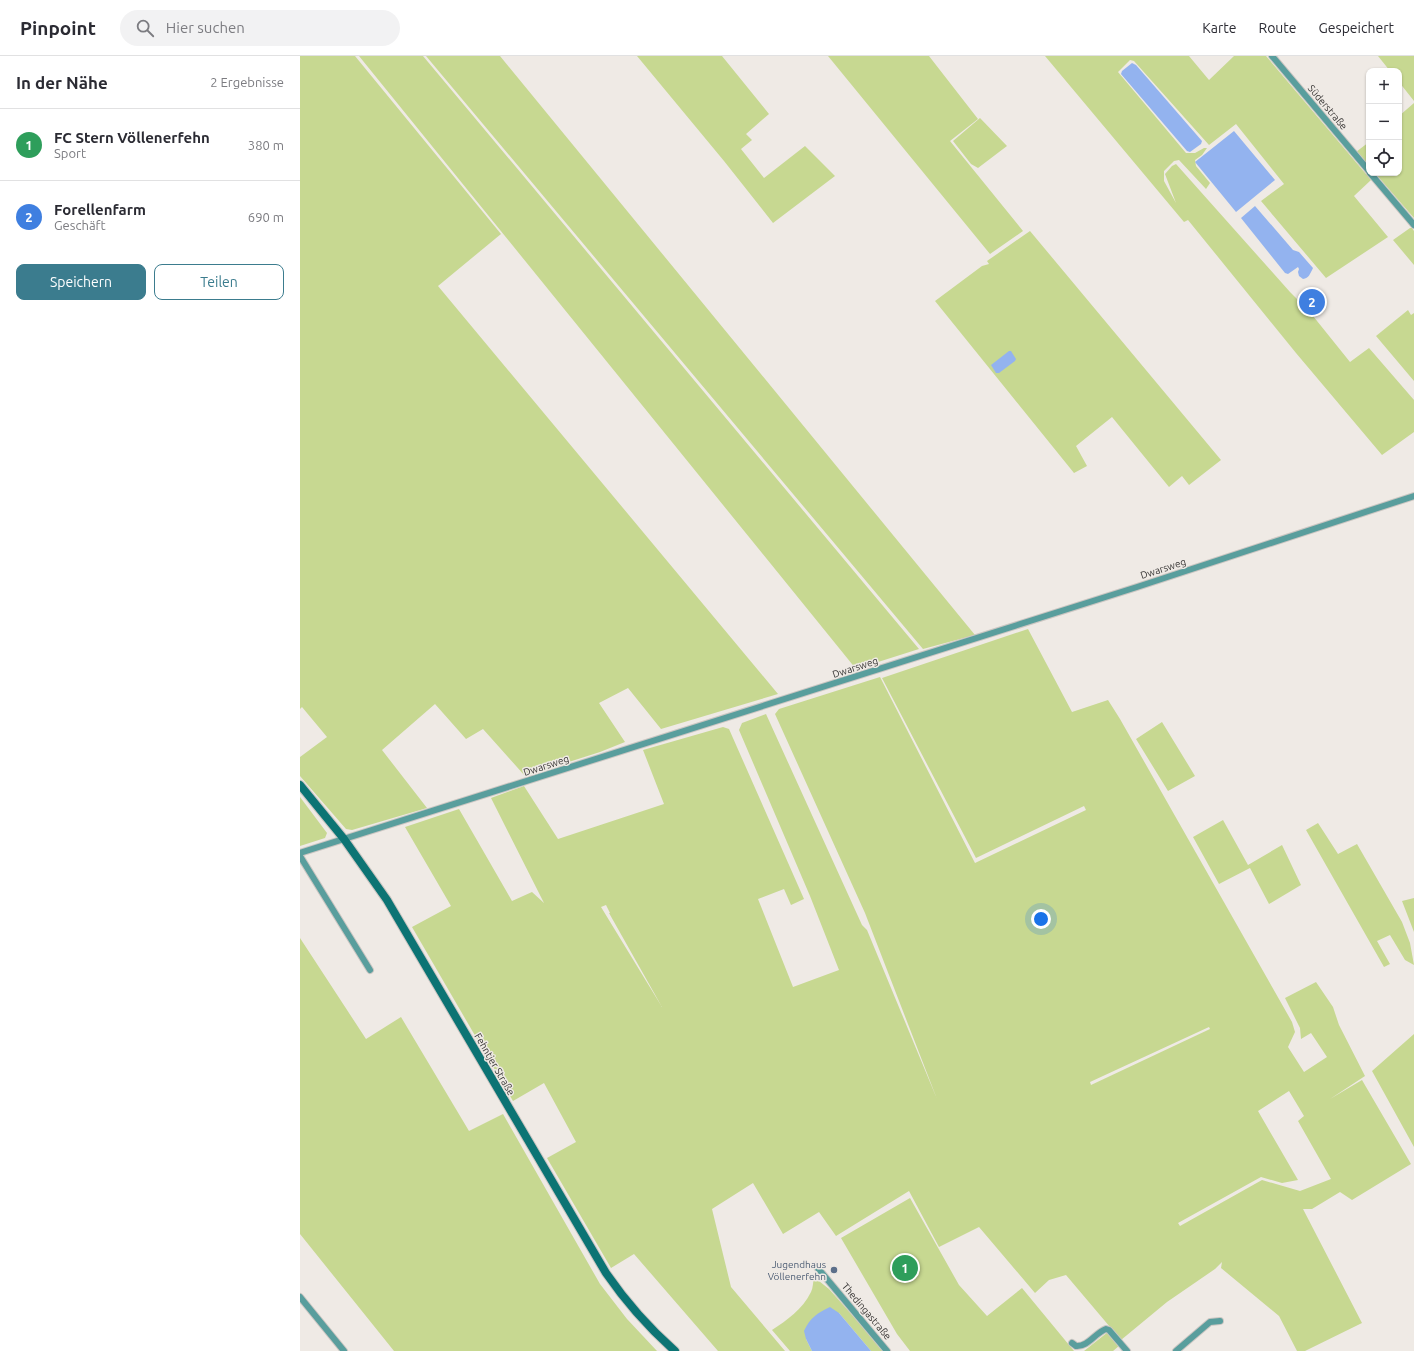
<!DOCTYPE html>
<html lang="de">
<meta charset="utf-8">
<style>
:root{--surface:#fff;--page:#f2f2f3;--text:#2b2b33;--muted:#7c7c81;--line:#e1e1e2;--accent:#3b7c8e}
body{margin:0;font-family:Ubuntu,sans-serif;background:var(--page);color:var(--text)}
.controls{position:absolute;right:12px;top:12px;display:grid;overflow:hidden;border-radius:8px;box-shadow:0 1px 3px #0004}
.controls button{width:36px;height:36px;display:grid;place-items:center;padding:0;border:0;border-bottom:1px solid var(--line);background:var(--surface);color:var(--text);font:20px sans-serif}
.you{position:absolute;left:741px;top:863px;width:14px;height:14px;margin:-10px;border:3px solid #fff;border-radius:50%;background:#1a73e8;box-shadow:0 0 0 6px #1a73e833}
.badge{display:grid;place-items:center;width:26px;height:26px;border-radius:50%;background:var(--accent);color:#fff;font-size:13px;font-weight:700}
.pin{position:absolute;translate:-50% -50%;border:2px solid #fff;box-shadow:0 1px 4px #0006}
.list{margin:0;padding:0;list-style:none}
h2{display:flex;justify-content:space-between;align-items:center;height:52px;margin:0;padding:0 16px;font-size:17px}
h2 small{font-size:13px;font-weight:400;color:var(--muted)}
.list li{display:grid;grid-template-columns:26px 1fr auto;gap:12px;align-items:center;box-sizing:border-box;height:72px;padding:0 16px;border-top:1px solid var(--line)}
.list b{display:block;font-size:15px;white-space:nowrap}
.list p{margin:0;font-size:13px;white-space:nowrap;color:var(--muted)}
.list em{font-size:13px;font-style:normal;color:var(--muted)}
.actions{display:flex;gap:8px;padding:12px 16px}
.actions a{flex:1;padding:9px 0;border:1px solid var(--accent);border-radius:8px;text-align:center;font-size:14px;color:var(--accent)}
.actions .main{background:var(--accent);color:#fff}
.icon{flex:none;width:22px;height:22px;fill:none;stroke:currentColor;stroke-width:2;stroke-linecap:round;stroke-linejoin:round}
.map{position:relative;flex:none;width:1114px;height:1295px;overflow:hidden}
header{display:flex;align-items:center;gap:24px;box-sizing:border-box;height:56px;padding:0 20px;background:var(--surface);border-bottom:1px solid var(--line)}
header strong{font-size:19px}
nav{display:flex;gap:22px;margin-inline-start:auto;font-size:14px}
.search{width:280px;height:36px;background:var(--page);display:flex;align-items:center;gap:10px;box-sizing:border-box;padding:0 14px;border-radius:22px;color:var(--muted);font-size:15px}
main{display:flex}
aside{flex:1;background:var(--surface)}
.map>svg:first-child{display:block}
.green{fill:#c7d891;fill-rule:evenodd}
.water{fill:#93b3ef}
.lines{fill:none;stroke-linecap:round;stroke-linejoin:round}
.street-casing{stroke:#cbc6c2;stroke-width:8}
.secondary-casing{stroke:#cbc6c2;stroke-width:10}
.street{stroke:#599e9d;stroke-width:6}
.secondary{stroke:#0c7474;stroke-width:8}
.service-dot{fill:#5c6f8a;stroke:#efeae5;stroke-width:1.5}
.labels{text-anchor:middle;stroke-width:3;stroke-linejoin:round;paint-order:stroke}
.street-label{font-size:10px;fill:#393736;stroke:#efeae5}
.service-label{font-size:10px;fill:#4e5e75;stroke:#efeae5;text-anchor:end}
</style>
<header>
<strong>Pinpoint</strong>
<div class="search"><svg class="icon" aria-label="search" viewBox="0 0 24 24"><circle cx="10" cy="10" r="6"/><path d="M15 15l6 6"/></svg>Hier suchen</div>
<nav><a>Karte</a><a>Route</a><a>Gespeichert</a></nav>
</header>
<main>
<aside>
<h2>In der Nähe<small>2 Ergebnisse</small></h2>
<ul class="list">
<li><span class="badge" style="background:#2e9e5b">1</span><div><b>FC Stern Völlenerfehn</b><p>Sport</p></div><em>380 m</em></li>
<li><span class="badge" style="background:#3f7fe0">2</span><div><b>Forellenfarm</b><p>Geschäft</p></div><em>690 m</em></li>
</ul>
<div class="actions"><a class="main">Speichern</a><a>Teilen</a></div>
</aside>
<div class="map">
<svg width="1114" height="1295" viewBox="0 0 1114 1295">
<rect width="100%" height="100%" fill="#efeae5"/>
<path class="green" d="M0 0H55L201 178 138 230 478 638 361 673 328 632 299 647 325 686 300 696 225 720 183 673 166 683 135 648 82 694 127 752 52 774 46 773 0 720V701L27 681 2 651 0 653Z
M59 0H123L619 593 556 613Z
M126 0H200L675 579 623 593Z
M337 0H422L469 58 446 78 452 84 441 93 464 122 505 90 535 120 473 167 424 105Z
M528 0H629L678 63 650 85 723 175 690 198Z
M745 0H889L909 24 934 0H966L1071 124 1054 140 1088 181 1026 222 961 145 984 128 936 68 909 89 834 5 830 4 818 16 886 97H895L904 92H907L902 99 895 104 896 110 910 127 906 133 879 104 874 105 864 115V125L876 147 865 118 872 110 876 108 990 236 1009 255 1050 306 1069 292 1114 344V376L1082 399 996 297 888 164 884 166Z
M1078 0H1114V45L1099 26V15H1090Z
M1114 47V162L1075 117H1099V60Z
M680 62 707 90 678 112 671 108 653 85Z
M1069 86V110L1056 96Z
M1110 172H1112L1114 175V209L1093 184Z
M730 175 921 404 889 429 882 420 869 431 812 361 776 390 787 410 774 417 635 245 682 210 689 208 687 205Z
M1108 254 1111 259 1114 257V325L1076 280Z
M728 573 772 656 808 644 820 663 992 966 995 976 988 991 1004 1016 1027 1001 1011 977 1001 983 1000 972 985 942 1016 926 1033 951 1039 969 1065 1020 1030 1043 1062 1024 1111 1108 1052 1144 1040 1136 1012 1153H1003L1062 1267 1005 1295H997L979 1260 921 1212 922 1206 915 1213 867 1246 821 1284 766 1219 749 1224 735 1237 679 1171 639 1191 609 1135 536 1180 519 1156 483 1178 453 1127 412 1153 431 1231 485 1295H418L334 1198 311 1212 247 1102 276 1086 244 1027 213 1045 112 871 151 850 105 771 159 753 212 845 232 836 244 847 191 742 224 730 258 783 364 748 343 694 423 671 429 673 504 843 491 849 484 833 458 843 493 931 539 914 510 840 439 674 442 667 466 658 562 869 567 874 637 1043 565 857 475 658 479 653 580 621 675 807 786 754 784 750 676 802 582 622ZM306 849 310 857H309L362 951 301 851ZM909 971 910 973 791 1029 790 1026ZM989 1035 1004 1060 998 1065 1031 1123 1000 1135 962 1124 880 1170 878 1167 961 1121 982 1127 998 1124 958 1055Z
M862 666 895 720 868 735 836 683Z
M0 741 27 777 25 782 0 790Z
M923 764 948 809 982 789 1001 829 969 848 950 812 919 828 893 781Z
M1018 767 1038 798 1057 788 1102 866 1110 887 1114 909 1105 904 1090 879 1077 885 1090 908 1084 911 1006 774Z
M1114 842V876L1102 845Z
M0 882 66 983 101 961 169 1075 203 1058 300 1228 327 1263 357 1295H94L0 1178Z
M1114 978V1091L1072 1015Z
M610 1142 659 1229 687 1260 722 1232 774 1295H610L597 1278 541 1182Z
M514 1221 529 1233 584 1295H571L539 1257 506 1283 512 1295H490L472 1274C487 1264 502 1254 511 1236 513 1232 513 1226 514 1221Z
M808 1276 819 1290 813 1295H784Z"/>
<path class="water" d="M832 7 836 9 902 85 901 88 890 96 887 95 821 18 822 15Z
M934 75 975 124 936 156 895 106Z
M955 150 993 194 999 196 1013 212C1010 218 1009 222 1003 223L999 220 998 216 999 213 998 211 988 218 985 217 941 162Z
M709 295H711L716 303 715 305 699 317H696L691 309Z
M530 1251 539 1257 571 1295H512L506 1283 504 1275C510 1262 517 1257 530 1251Z"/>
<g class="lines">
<defs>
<path id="street" d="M972 0 1069 115
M1070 117 1114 169
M0 797 837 531 1114 440
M0 800 70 914
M516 1210 587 1295
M0 1241 44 1295
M772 1287 776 1290C788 1291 795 1277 806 1273L809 1274 827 1295
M876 1295 910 1266 920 1265"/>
<path id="secondary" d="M0 729 44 783 87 844 306 1217C326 1246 349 1272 375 1295"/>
</defs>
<use href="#street" class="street-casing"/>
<use href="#secondary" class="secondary-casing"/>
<use href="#street" class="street"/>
<use href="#secondary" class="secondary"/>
</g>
<circle class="service-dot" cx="534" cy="1214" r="4"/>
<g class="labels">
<g class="street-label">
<text transform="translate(1028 51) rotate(50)" y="4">Süderstraße</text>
<text transform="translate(863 512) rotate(-18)" y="4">Dwarsweg</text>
<text transform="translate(555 611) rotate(-18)" y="4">Dwarsweg</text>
<text transform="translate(246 709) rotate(-18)" y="4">Dwarsweg</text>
<text transform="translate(195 1008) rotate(60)" y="4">Fehntjer Straße</text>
<text transform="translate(567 1255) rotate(50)" y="4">Thedingastraße</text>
</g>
<g class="service-label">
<text x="526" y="1212">Jugendhaus<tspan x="526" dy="12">Völlenerfehn</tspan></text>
</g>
</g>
</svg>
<div class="controls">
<button>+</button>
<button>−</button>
<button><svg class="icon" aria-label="locate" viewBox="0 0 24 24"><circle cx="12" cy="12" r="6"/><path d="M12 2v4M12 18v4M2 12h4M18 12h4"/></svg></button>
</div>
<div class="you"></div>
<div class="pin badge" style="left:605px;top:1212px;background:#2e9e5b">1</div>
<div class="pin badge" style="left:1012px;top:246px;background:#3f7fe0">2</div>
</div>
</main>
